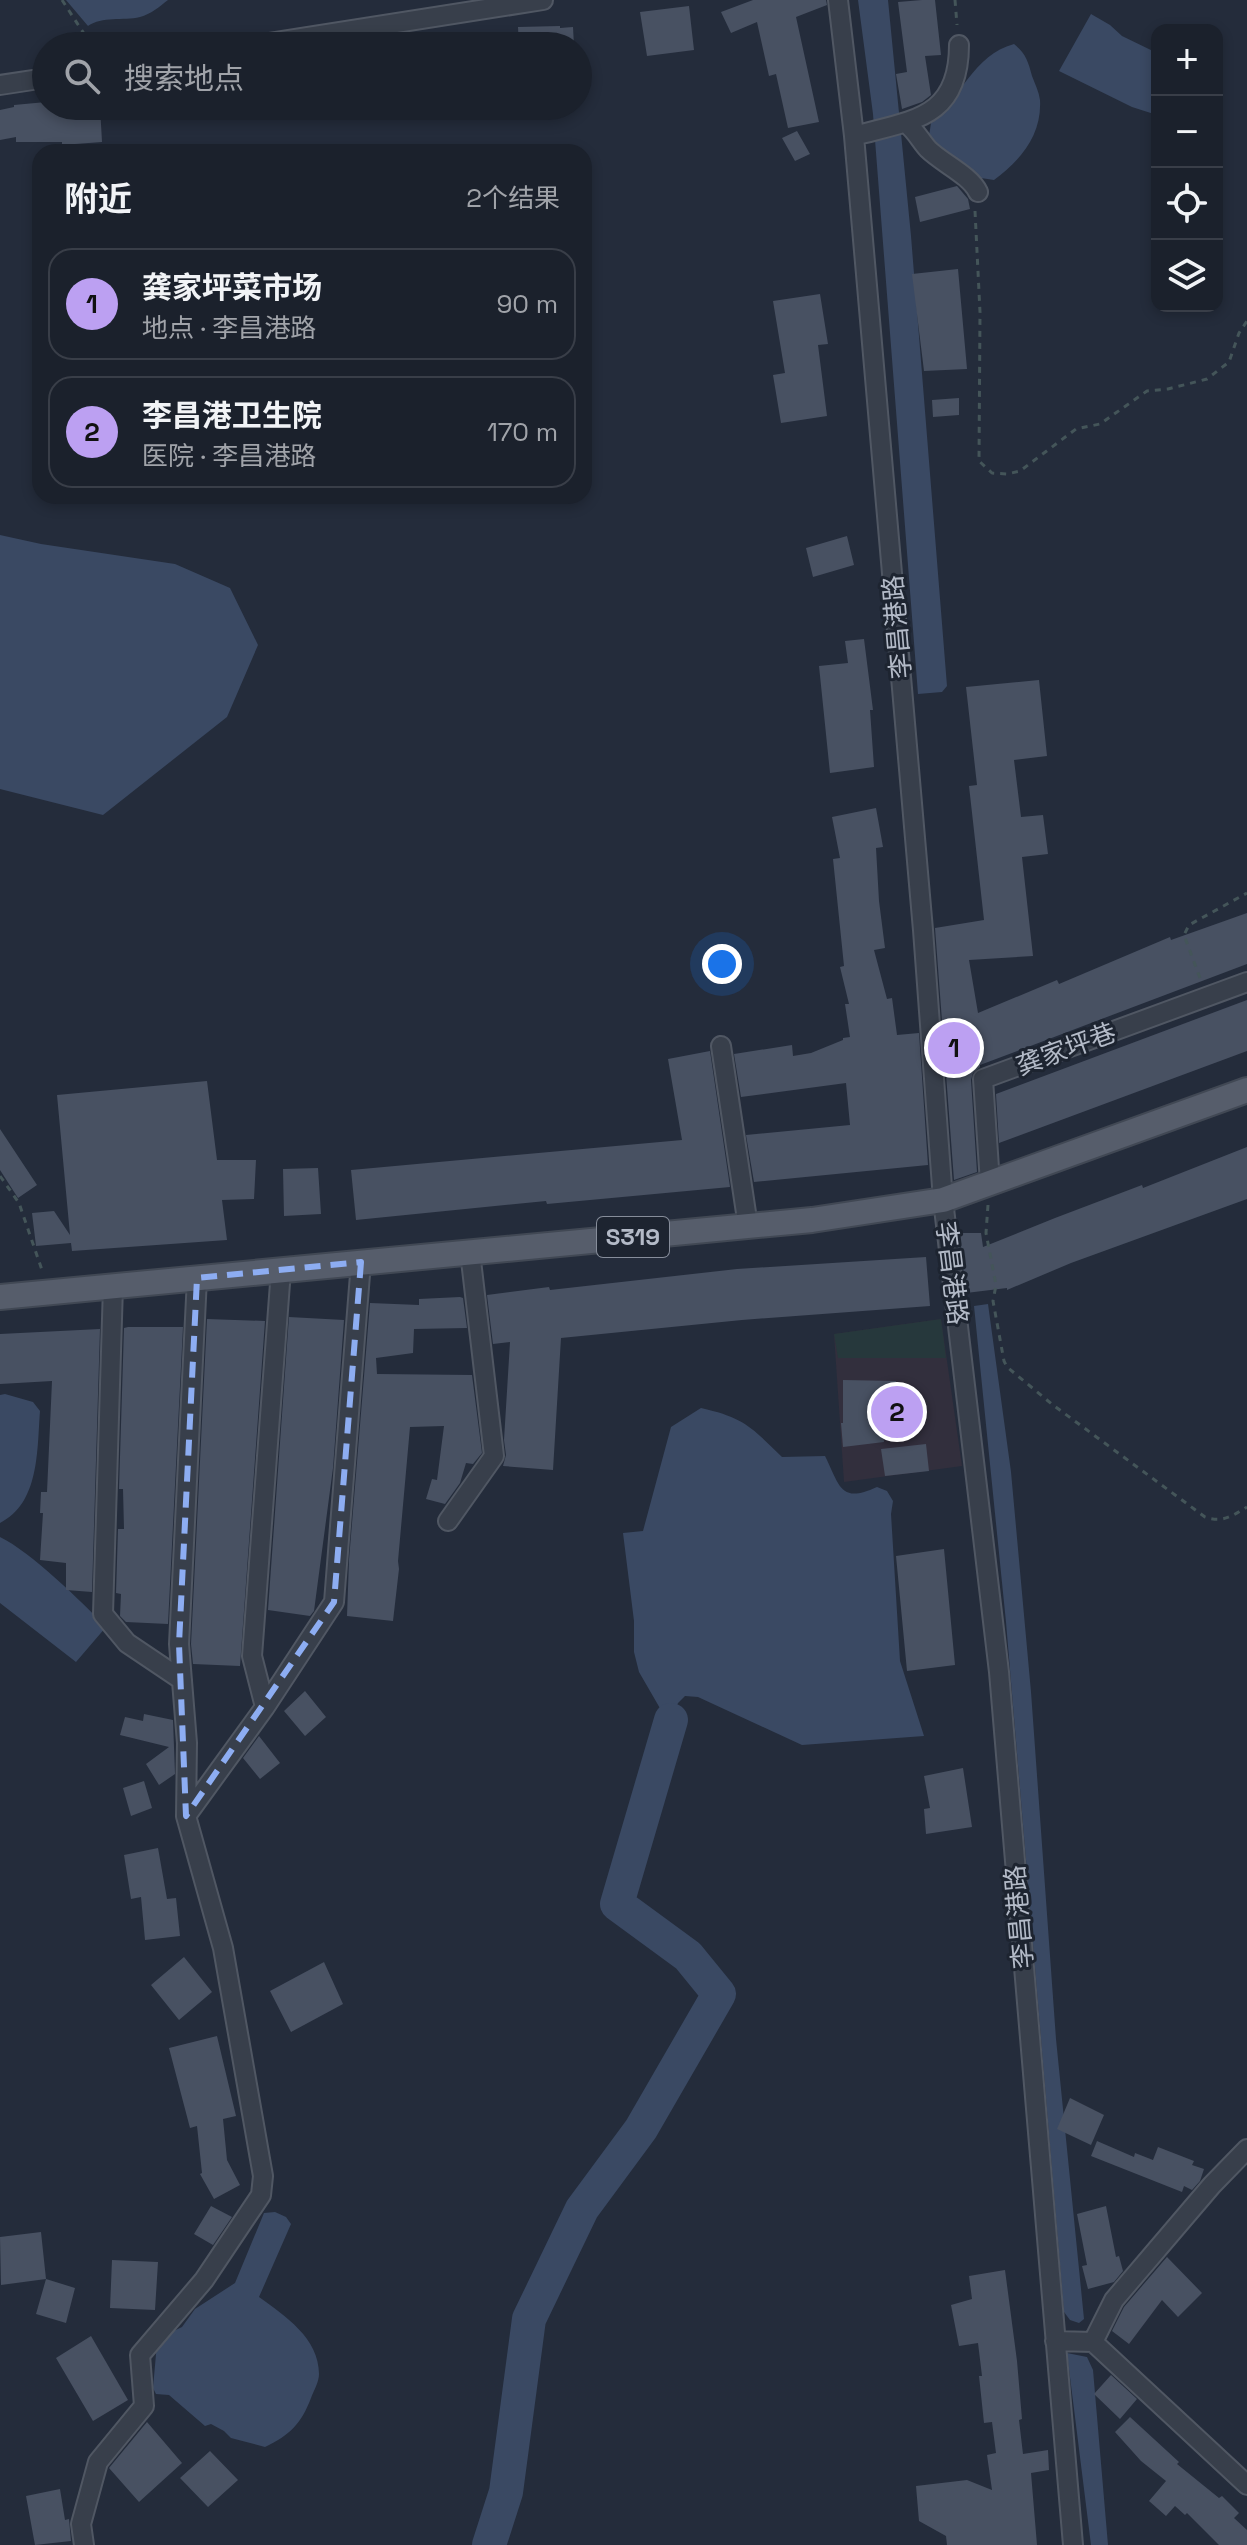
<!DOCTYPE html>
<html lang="zh">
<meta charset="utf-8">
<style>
:root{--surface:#1b212c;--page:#282e38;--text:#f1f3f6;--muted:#a0a3a9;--line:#393e48;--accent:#bca0f2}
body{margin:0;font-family:"Space Grotesk","Noto Sans SC",sans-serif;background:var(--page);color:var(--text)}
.controls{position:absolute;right:24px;top:24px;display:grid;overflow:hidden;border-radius:16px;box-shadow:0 4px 12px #0003}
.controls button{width:72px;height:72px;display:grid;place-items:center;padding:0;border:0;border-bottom:2px solid var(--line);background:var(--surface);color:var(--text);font:40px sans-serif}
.you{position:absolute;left:722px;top:964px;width:28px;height:28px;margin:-20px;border:6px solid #fff;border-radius:50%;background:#1a73e8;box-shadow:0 0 0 12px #1a73e833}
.badge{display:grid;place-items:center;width:52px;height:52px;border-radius:50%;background:var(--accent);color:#111;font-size:26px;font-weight:700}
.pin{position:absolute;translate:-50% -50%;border:4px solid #fff;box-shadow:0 2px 8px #0006}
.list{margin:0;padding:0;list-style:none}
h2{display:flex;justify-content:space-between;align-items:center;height:104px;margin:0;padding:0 32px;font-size:34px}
h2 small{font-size:26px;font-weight:400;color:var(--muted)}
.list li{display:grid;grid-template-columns:52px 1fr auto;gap:24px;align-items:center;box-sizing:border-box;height:112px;margin:0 16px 16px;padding:0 16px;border:2px solid var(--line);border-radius:24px}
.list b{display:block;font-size:30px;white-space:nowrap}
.list p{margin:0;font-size:26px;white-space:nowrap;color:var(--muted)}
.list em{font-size:26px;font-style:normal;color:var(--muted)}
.icon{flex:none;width:44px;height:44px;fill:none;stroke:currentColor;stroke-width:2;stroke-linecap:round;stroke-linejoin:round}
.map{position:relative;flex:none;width:1247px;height:2545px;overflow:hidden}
.search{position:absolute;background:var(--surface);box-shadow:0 4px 12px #0003;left:32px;top:32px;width:560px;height:88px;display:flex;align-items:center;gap:20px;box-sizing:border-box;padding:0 28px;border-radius:44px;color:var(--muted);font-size:30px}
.panel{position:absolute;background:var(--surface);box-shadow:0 4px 12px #0003;left:32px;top:144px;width:560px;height:360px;border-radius:24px}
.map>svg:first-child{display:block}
.medical{fill:#322f3d}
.green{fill:#26383c}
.water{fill:#3a4963}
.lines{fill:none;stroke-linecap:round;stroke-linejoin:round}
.river{stroke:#3a4963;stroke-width:34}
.building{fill:#485162}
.minor-casing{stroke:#505763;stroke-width:22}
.major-casing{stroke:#414854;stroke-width:28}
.path{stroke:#445559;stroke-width:3;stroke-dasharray:6 6;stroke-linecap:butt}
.minor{stroke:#383f4b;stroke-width:18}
.major{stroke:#565d6b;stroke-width:24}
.marked{fill:none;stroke:#8dadf2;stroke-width:6;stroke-dasharray:16 10;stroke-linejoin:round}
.labels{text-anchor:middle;stroke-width:6;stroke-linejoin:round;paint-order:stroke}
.shield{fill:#1d2430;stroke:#868d9a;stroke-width:2}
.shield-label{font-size:24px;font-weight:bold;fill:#b3bac7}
.street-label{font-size:26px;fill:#b3bac7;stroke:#1d2430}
</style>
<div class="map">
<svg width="1247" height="2545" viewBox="0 0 1247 2545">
<rect width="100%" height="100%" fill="#242c3b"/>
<path class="medical" d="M941 1319 962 1466 844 1482 834 1334Z"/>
<path class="green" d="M941 1319 946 1358H838L834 1334Z"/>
<path class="water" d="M66 0H168C159 7 151 14 140 17 123 21 102 16 88 26Z
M858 0H888L911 236 947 686 942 692 918 694 873 114Z
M1091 14 1110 25 1122 36 1157 53V115L1132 107 1059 71Z
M1014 44C1026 54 1028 61 1032 76 1035 84 1039 92 1040 100 1042 135 1021 160 994 180L981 178 948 158 929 136 931 123C961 98 973 55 1014 44Z
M0 535 41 544 175 564 230 588 258 645 227 717 103 815 0 789Z
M988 1304 1011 1472 1031 1692 1056 2039 1084 2319 1079 2323 1070 2320 1064 2312 1006 1622 974 1306Z
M5 1394 33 1402 40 1411C37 1449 40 1503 0 1523V1395Z
M701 1408C745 1418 751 1427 782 1457L825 1456C840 1486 840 1504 877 1487L887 1491 893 1501 891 1514 900 1661 924 1736 802 1745 698 1697 685 1696 678 1703 668 1727 661 1710 639 1672 634 1652V1621L623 1533 643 1531 671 1427Z
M0 1537C31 1552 81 1601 106 1627L76 1662 0 1603Z
M275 2212 286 2217 291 2224 259 2297C285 2316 319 2338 319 2374 319 2382 314 2390 311 2398 301 2424 290 2435 265 2447L231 2438 224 2431 211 2424 205 2426 169 2395 156 2394 153 2388 157 2343 163 2336 182 2327 195 2309 235 2283 264 2213Z
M1067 2353 1087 2357 1093 2370 1108 2545H1091Z"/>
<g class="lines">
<path class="river" d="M489 2545 506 2492 529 2319 582 2209 641 2129 719 1994 688 1956 617 1904 671 1720"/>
</g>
<path class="building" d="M753 0H826L827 5 796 17 819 122 788 128 776 74 769 76 757 22 731 33 721 12Z
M922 0H935L941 55 925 56 931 95 922 102 902 109 896 74 907 72 898 2Z
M689 6 694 50 647 56 640 12Z
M560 26V28L573 27 574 46H519L518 27Z
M46 102V106H100L102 142 62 145V142H16V137L0 140V110L14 107V105Z
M797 131 810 154 795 161 782 138Z
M957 186 968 199 970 209 920 222 915 197Z
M958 269 967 369 924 371 912 274Z
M820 294 828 344 818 345 827 416 781 423 773 375 785 373 773 301Z
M959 398V415L933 417 932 400Z
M847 536 854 565 813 577 806 548Z
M864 639 873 710H870L874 767 830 773 819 666 848 663 845 641Z
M1039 680 1047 756 1014 760 1021 817 1043 815 1048 854 1022 857 1033 956 969 960 978 1013 1057 980 1059 984 1170 937 1171 940 1247 913V964L980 1065V1067L973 1073 971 1080 977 1172 954 1180 935 928 984 920 969 786 977 785 966 687Z
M876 808 883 847 876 848 879 901 885 948 874 950 887 999 892 998 897 1035 919 1033 928 1165 754 1182 746 1135 850 1125 846 1083 741 1097 734 1054 792 1045 793 1056 811 1053 843 1040V1038L850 1037 845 1004H849L840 967 844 966 833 859 840 858 832 817Z
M1247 1000V1051L999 1143 996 1094Z
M710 1051 730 1187 547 1204 546 1201 356 1220 351 1170 682 1140 668 1059Z
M207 1081 217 1160H256L254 1199 222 1200 227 1240 72 1251 71 1243 36 1246 32 1213 54 1211 70 1235 57 1095Z
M0 1129 37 1185 18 1198 0 1170Z
M1247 1147V1199L1071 1263 1007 1290V1288L966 1293 959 1233H981L983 1247 1055 1218 1142 1185 1143 1188Z
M318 1168 321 1214 284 1216 283 1169Z
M926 1257 930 1306 742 1320 561 1338 553 1470 503 1466 506 1455 504 1440 510 1342 493 1344 487 1295 549 1287 550 1290 737 1269Z
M460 1297 463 1298 467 1328 414 1329 413 1353 376 1358 377 1374 472 1375 482 1453 473 1464 466 1463 460 1483 445 1504 426 1499 432 1479 437 1480 444 1426 410 1427 398 1561 399 1569 393 1621 347 1616 349 1560 370 1303 419 1305V1299Z
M289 1317 344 1320 333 1468 314 1611 310 1616 268 1610Z
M207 1319 265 1321 240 1666 193 1664 191 1644Z
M128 1327H183L168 1624 126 1622 120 1616 121 1594 116 1593 118 1529H124L123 1489H119L124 1328Z
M100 1329 92 1592 66 1590V1563L40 1560 43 1513H40L41 1492H47L52 1381 0 1384V1334Z
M843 1380 896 1381 894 1411H881L884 1442 843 1447 841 1423H843Z
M926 1444 929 1471 885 1476 881 1449Z
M944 1549 955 1665 907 1671 896 1556Z
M305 1691 326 1717 305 1736 284 1711Z
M144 1714 173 1720 175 1774 159 1785 146 1764 169 1747 120 1735 125 1717 143 1721Z
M259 1736 280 1763 260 1779 243 1758Z
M963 1768 972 1827 926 1834 924 1809 930 1808 924 1776Z
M144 1781 152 1808 131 1816 123 1788Z
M158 1848 167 1899 176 1898 180 1936 145 1940 141 1897 131 1899 124 1855Z
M184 1957 212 1992 179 2020 151 1985Z
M324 1962 343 2004 291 2032 270 1991Z
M217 2036 236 2116 223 2119 227 2160 240 2185 214 2199 200 2174 202 2173 197 2126 190 2128 169 2048Z
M1070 2098 1104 2115 1091 2145 1057 2129Z
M1097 2141 1134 2157 1135 2153 1153 2160 1158 2147 1194 2161 1192 2165 1204 2169 1200 2181 1192 2190 1184 2186 1182 2192 1091 2156Z
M211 2206 232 2217 213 2245 194 2234Z
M1106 2206 1116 2257 1119 2256 1123 2271 1114 2282 1088 2289 1082 2266 1087 2265 1077 2214Z
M41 2232 46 2279 1 2285 0 2237Z
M1167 2257 1202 2293 1178 2317 1162 2300 1129 2344 1112 2331 1124 2307Z
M112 2260 158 2262 155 2310 110 2308Z
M1005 2270 1017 2361 1022 2419 1019 2420 1023 2454 1048 2450 1049 2470 1031 2473 1037 2545H947L946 2536 919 2521 916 2486 967 2480 992 2490 987 2455 996 2453 992 2422 984 2423 979 2376H982L978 2343 959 2346 951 2305 972 2299 969 2276Z
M46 2279 75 2288 66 2323 36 2314Z
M91 2336 128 2400 93 2421 56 2358Z
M1111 2375 1137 2399 1120 2419 1094 2394Z
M1130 2417 1179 2462 1177 2464 1219 2498 1222 2496 1239 2513 1234 2518 1247 2530V2545H1219L1187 2513 1185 2515 1175 2506 1166 2516 1149 2501 1166 2481 1141 2461 1115 2432Z
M147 2422 182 2463 139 2502 109 2468Z
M210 2451 238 2480 208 2507 180 2478Z
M60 2489 65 2520 69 2519 71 2541 35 2545 26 2496Z"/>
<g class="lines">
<defs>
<path id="minor" d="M838 0 854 136 923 930 943 1200 999 1672 1073 2545
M250 46 543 0
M0 85 46 78
M906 123C916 131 920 140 928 149 942 163 970 175 978 192
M854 136C912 120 959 119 959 45
M721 1046 748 1226
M990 1183 983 1079 1247 982
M113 1286 103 1614 127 1643 182 1680
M448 1521 494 1456 470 1252
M265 1707 252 1656 281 1270
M186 1816 187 1743 179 1644 197 1278
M1055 2341 1093 2342 1247 2485
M1093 2342 1114 2300 1212 2185 1247 2149
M84 2545 81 2524 98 2462 144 2406 140 2355 204 2280 261 2195 263 2176 223 1948 186 1816 265 1707 334 1602 361 1262"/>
<path id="major" d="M0 1297 812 1220 943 1200 1247 1090"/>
</defs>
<use href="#minor" class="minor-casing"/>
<use href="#major" class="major-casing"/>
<path class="path" d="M62 0 92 46
M955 0 957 25
M975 211 980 312 979 461 992 473 1007 474 1020 471 1076 429 1100 424 1147 391 1168 389 1207 379 1229 362 1239 333 1247 321
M1200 978 1184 935 1189 925 1247 893
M0 1176 19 1203 43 1273
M988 1205 986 1233 996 1285 993 1301 1004 1361 1007 1367 1053 1405 1205 1517C1223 1523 1232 1516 1247 1507"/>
<use href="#minor" class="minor"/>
<use href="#major" class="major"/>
</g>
<path class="marked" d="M361 1262 334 1602 186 1816 179 1644 197 1278Z"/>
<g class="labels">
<rect class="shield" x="597" y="1217" width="72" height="40" rx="6"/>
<g class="shield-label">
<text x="633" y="1245">S319</text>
</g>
<g class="street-label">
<text transform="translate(897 627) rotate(-95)" y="9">李昌港路</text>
<text transform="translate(1066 1049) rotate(-20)" y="9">龚家坪巷</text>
<text transform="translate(952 1273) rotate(83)" y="9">李昌港路</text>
<text transform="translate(1019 1917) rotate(-95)" y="9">李昌港路</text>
</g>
</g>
</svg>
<div class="controls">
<button>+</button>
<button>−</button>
<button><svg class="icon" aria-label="locate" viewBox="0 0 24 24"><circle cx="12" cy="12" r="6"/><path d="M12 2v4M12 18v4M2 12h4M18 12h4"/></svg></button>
<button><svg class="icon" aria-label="layers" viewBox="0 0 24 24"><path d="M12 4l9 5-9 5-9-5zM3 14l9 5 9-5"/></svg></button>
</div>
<div class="you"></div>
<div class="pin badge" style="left:954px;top:1048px">1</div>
<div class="pin badge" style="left:897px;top:1412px">2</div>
<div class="search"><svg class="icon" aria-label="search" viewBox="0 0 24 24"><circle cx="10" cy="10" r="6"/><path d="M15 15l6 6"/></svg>搜索地点</div>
<section class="panel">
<h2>附近<small>2个结果</small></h2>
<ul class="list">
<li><span class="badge">1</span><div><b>龚家坪菜市场</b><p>地点 · 李昌港路</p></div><em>90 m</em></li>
<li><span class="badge">2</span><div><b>李昌港卫生院</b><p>医院 · 李昌港路</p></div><em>170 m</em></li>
</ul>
</section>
</div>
